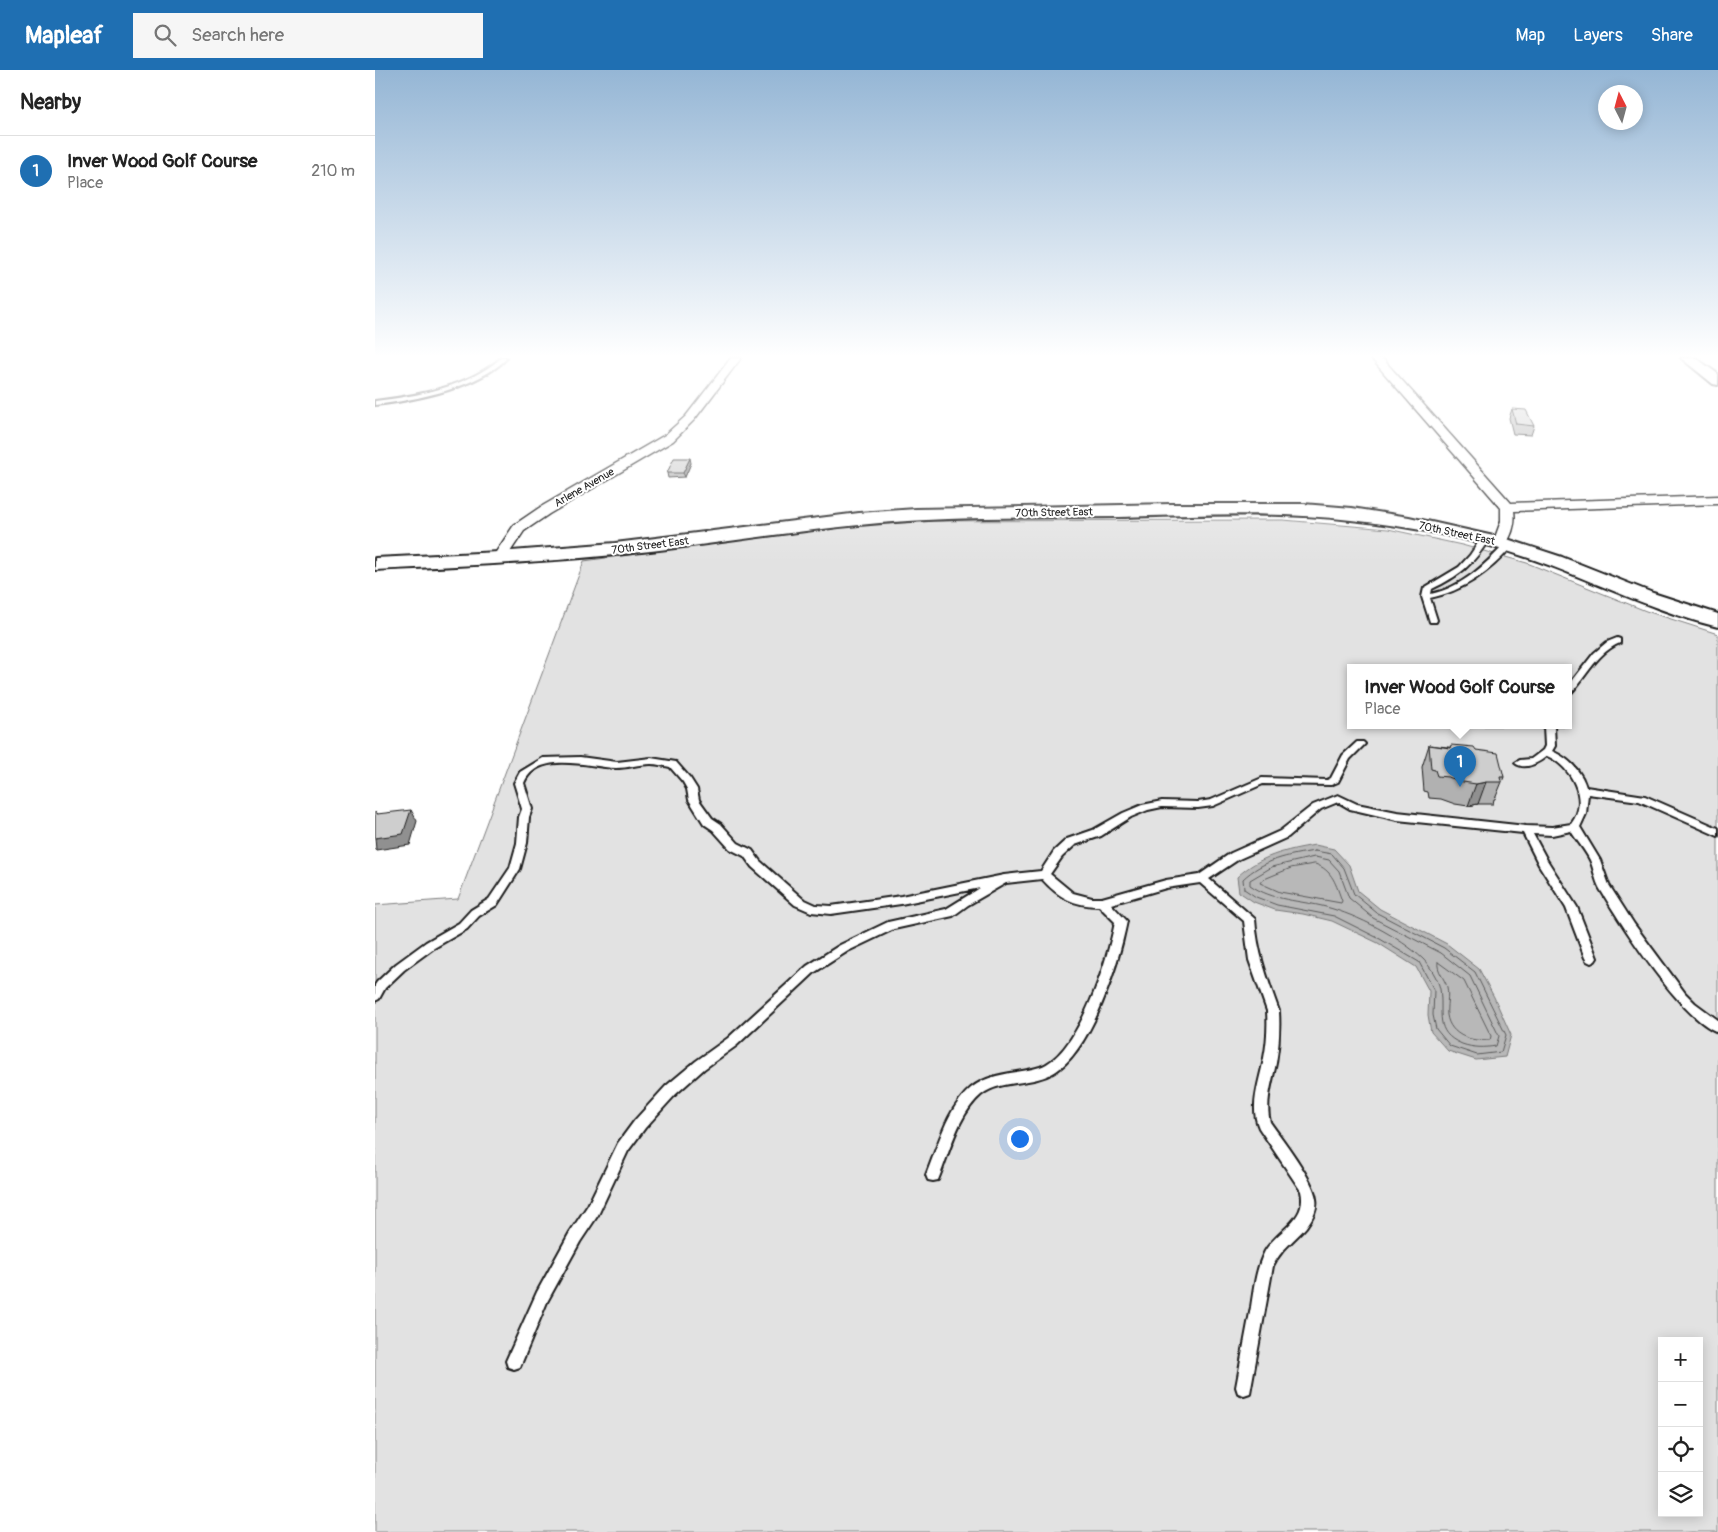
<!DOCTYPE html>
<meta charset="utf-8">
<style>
:root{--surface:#fff;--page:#f6f6f6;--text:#222;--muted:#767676;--line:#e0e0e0;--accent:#1f6fb2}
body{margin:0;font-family:Pangolin,sans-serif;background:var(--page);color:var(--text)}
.controls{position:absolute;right:15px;bottom:15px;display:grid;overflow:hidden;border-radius:0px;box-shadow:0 2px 12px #0003}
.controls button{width:45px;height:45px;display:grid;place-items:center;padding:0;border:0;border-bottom:1px solid var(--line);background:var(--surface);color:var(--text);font:25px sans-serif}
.compass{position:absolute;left:1223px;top:15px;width:45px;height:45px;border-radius:50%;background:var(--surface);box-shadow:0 2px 12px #0003;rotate:354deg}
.you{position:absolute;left:644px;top:1068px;width:18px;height:18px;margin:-12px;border:4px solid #fff;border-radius:50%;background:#1a73e8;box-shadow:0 0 0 8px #1a73e833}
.badge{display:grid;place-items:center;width:32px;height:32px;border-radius:50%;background:var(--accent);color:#fff;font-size:16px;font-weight:700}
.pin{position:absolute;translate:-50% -41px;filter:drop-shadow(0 1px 2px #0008)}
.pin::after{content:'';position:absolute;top:26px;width:18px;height:15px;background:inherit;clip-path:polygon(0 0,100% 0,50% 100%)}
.popup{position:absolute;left:972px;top:594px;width:225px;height:65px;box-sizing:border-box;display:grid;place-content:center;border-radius:0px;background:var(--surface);filter:drop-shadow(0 1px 4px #0005);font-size:16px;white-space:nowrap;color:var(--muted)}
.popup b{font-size:19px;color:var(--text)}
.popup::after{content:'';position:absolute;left:50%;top:100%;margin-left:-10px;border:10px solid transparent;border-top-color:var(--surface)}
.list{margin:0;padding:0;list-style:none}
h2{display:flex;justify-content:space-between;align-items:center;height:65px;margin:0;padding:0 20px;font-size:21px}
h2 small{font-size:16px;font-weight:400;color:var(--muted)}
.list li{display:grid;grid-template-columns:32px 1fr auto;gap:15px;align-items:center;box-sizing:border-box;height:70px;padding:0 20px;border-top:1px solid var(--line)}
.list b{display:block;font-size:19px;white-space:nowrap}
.list p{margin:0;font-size:16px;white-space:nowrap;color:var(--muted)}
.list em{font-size:16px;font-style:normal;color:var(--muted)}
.icon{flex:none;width:28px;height:28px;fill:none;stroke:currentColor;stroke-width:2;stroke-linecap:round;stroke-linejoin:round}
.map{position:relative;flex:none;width:1343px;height:1462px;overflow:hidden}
header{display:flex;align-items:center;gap:30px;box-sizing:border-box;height:70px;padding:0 25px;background:var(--accent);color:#fff}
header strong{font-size:24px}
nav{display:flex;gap:28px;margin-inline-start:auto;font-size:18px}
.search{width:350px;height:45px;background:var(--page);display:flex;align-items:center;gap:12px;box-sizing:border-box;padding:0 18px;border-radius:0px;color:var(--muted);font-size:19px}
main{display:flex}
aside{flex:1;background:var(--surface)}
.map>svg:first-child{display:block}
.green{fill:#e2e2e2;stroke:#7f7f7f;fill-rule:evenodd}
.water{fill:#b8b8b8;stroke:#7a7a7a}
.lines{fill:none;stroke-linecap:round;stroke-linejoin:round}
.shore{stroke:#5a5a5a;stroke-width:1}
.service-casing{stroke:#1c1c1c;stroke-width:4}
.minor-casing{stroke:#1c1c1c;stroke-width:3}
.tertiary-casing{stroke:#1c1c1c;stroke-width:4}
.secondary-casing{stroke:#1c1c1c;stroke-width:4}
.service{fill:#fff;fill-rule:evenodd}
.minor{fill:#fff;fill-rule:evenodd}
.tertiary{fill:#fff;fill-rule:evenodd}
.secondary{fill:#fff;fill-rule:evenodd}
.wall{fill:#b1b1b1;stroke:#1c1c1c}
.shaded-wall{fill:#909090;stroke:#1c1c1c}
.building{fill:#cecece;stroke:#1c1c1c}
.labels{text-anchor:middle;stroke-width:4;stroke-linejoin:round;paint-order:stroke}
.far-street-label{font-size:11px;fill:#1c1c1c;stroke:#fff}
</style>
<header>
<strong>Mapleaf</strong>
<div class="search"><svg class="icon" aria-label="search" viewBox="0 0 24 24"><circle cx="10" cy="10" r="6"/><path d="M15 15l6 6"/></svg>Search here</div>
<nav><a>Map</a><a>Layers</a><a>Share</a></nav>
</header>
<main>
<aside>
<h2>Nearby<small></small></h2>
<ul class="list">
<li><span class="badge">1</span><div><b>Inver Wood Golf Course</b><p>Place</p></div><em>210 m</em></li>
</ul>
</aside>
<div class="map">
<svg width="1343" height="1462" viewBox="0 0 1343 1462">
<rect width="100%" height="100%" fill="#fff"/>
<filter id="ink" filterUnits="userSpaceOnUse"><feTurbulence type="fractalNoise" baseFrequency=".02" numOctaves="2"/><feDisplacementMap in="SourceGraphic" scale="10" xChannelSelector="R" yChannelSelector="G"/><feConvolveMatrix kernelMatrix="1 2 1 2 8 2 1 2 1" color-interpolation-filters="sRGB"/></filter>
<g filter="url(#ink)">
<path class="green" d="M908 450 1013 459 1087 475 1152 493 1271 541 1343 564V1462H0V835L83 829 209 491 442 459 529 451ZM976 598H1194V656H976ZM1287 1271H1324V1443H1287Z"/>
<path class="water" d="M940 775 959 779 974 795 983 821 1005 839 1072 874 1104 899 1119 927 1136 965 1130 987 1101 990 1073 981 1056 962 1053 945 1054 921 1041 897 1003 873 957 851 928 844 900 840 879 832 864 822 862 807C884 786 911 780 940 775Z"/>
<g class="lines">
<path class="shore" d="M940 781 957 784 969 798 979 824 1002 843 1069 878 1100 902 1131 965 1126 982 1102 985 1075 976 1061 959 1058 945 1059 920 1044 892 1005 869 959 846 902 835 881 827 869 819 868 809C888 790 913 785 940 781Z
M940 787 954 790 964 801 974 828 998 848 1066 883 1095 906 1124 966 1121 976C1110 978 1098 978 1087 974 1058 962 1069 943 1065 919 1063 909 1055 896 1048 889 1025 867 982 845 951 837 924 830 898 831 875 815V810L897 797Z
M940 794C958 800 961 815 967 831L966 833 905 822 885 813 887 810 916 798Z
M1063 892 1089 911 1116 966 1115 970C1097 972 1075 966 1072 945 1071 936 1074 926 1072 917 1070 909 1061 900 1063 892Z"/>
<defs>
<path id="service" d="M126 288H132C103 318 40 330 0 335V331C42 326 93 317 126 288Z
M1107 467H1113L1114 469C1098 495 1084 506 1057 519L1056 524C1087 517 1109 496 1131 473H1134L1138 475C1116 501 1089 521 1055 528L1062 550 1061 552H1055L1047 527 1049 518 1084 497 1095 485Z
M1242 568 1245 569V573C1223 582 1212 605 1197 622L1194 623V615L1219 583 1232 572Z
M1169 656H1179L1180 676 1177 681C1193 688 1206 700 1211 717L1270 726 1343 758V766L1264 731 1213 724 1211 744 1205 757 1225 790 1234 815 1259 854 1310 923 1320 933 1343 950V962C1306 949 1246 854 1225 819 1220 810 1219 799 1215 790 1210 780 1202 771 1196 761L1177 765 1158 764 1172 790 1202 837 1222 888 1220 891 1216 893 1212 891 1210 888 1191 838 1164 795 1148 763 1022 750 975 739 963 732 946 739 913 767 864 789 834 809 880 849C882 882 893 910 904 941 905 958 904 976 901 993 897 1013 890 1032 895 1052 907 1069 939 1110 941 1129 943 1139 937 1149 931 1157 920 1170 905 1180 898 1196L875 1323 869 1325 863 1323 861 1317C866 1290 871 1264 876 1237 879 1218 881 1198 890 1181 903 1159 933 1150 926 1121L884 1058C874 1036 885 1011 889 988 892 973 893 957 892 941L874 890 869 851 825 813 791 818 736 834 752 851C744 892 717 981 678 1003 656 1016 626 1009 606 1025 582 1046 575 1082 563 1110L558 1111 553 1110 551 1105C563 1076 572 1038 596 1018 616 1002 642 1004 665 997 704 984 733 889 740 852L724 836C699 836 683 827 667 809L631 813 593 835 578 846 519 859 473 881 440 902 361 976 329 999 301 1024 270 1058 253 1081 223 1145 205 1172 172 1232 145 1297 139 1299 133 1297 131 1291 162 1222 195 1162 213 1135 243 1073 260 1050 291 1016 321 991 353 968 432 896 465 875 513 852 571 839 605 818 526 834 456 844 436 842 420 835 377 797 369 786 355 779 338 760 329 754 314 730 312 719 308 712 295 697C289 696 282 694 276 694 264 694 253 698 241 698 214 697 163 680 149 713L157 739 154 747 152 773 145 799 122 835 104 846 92 859 59 878 29 900 10 918 4 929 0 931V915L2 912 21 894 51 872 84 853 96 840 114 829 135 798 142 773 144 747 147 739 139 713 145 702 168 688 205 687 242 692 276 688 301 692 315 708 322 719 324 730 337 748 346 754 363 773 377 780 385 791 428 829 441 835 456 836 526 826 629 805 666 801 679 781 692 769 718 760 748 743 767 735 787 731 823 732 836 730 887 708 952 710 956 708 968 685 982 672H988L990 674 975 689 963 712 956 715 888 714 838 736 823 738 787 737 773 740 756 747 726 766 700 775 687 787 675 804 698 823 717 828H727L791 810 824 805 856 783 905 761 938 735 963 725 982 734 1022 742 1151 756 1177 757 1196 754C1215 730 1196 696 1172 686 1163 693 1150 701 1140 693L1145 690 1156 689 1168 680 1170 676Z"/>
<path id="minor" d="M356 288H366L319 350 298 371 174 444 149 461 129 491H119L117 488 139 455 164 438 290 365 311 346Z
M996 288H1007L1136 433 1343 426V434L1139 441C1141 453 1137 465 1130 476H1120L1118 473 1126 451V438Z"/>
<path id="tertiary" d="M1306 288H1321L1343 304V315L1338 314Z"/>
<path id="secondary" d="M797 434H928L977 438 1034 447 1132 469 1187 487 1278 523 1343 544V557C1286 543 1231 517 1176 496 1113 472 1043 457 976 450 900 441 821 445 744 447 657 448 570 446 484 455 402 463 321 477 239 485 160 493 80 496 0 500V488L124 482 240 473 484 443 541 439Z"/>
</defs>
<use href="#service" class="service-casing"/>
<use href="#minor" class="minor-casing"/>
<use href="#tertiary" class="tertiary-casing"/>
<use href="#secondary" class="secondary-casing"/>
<use href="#service" class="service"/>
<use href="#minor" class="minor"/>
<use href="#tertiary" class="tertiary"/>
<use href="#secondary" class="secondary"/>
</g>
<path class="wall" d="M1137 339 1159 356 1156 365 1138 364 1134 348Z
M316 393 310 407 293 408 292 403Z
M1054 675 1101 680 1129 707 1120 729H1119L1118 734H1103L1093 736 1080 734 1066 729 1054 728 1053 722 1049 721 1047 697Z"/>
<path class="shaded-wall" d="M315 388 316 393 310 407 308 403Z
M1111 712 1103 734 1093 736 1101 714Z
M36 740 42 751 35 775 1 780 0 768Z"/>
<path class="building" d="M1137 339 1151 340 1159 356 1141 354Z
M299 388H315L308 403H292Z
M1054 675 1075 678 1076 675 1099 677 1101 680 1123 683 1129 707H1125L1126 712H1111L1101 714 1088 712 1073 707 1062 706 1060 700 1056 699Z
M36 740 28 764 0 768V742L2 744Z"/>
</g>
<linearGradient id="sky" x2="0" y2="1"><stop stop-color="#95b6d5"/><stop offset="0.58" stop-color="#fff"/><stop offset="1" stop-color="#fff" stop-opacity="0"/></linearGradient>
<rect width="1343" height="493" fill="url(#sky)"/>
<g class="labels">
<g class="far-street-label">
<text transform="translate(209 417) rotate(-30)" y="4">Arlene Avenue</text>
<text transform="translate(679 442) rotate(-1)" y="4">70th Street East</text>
<text transform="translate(1082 463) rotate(12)" y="4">70th Street East</text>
<text transform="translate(275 475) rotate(-7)" y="4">70th Street East</text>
</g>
</g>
</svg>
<div class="controls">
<button>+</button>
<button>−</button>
<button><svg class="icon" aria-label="locate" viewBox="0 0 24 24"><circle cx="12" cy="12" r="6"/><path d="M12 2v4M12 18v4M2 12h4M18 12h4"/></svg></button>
<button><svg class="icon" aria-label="layers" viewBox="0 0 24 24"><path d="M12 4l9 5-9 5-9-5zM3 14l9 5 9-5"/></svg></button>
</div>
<svg class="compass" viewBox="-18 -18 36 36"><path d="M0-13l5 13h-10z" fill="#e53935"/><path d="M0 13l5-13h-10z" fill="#767676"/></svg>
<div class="you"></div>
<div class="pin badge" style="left:1085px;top:717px">1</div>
<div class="popup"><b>Inver Wood Golf Course</b>Place</div>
</div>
</main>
